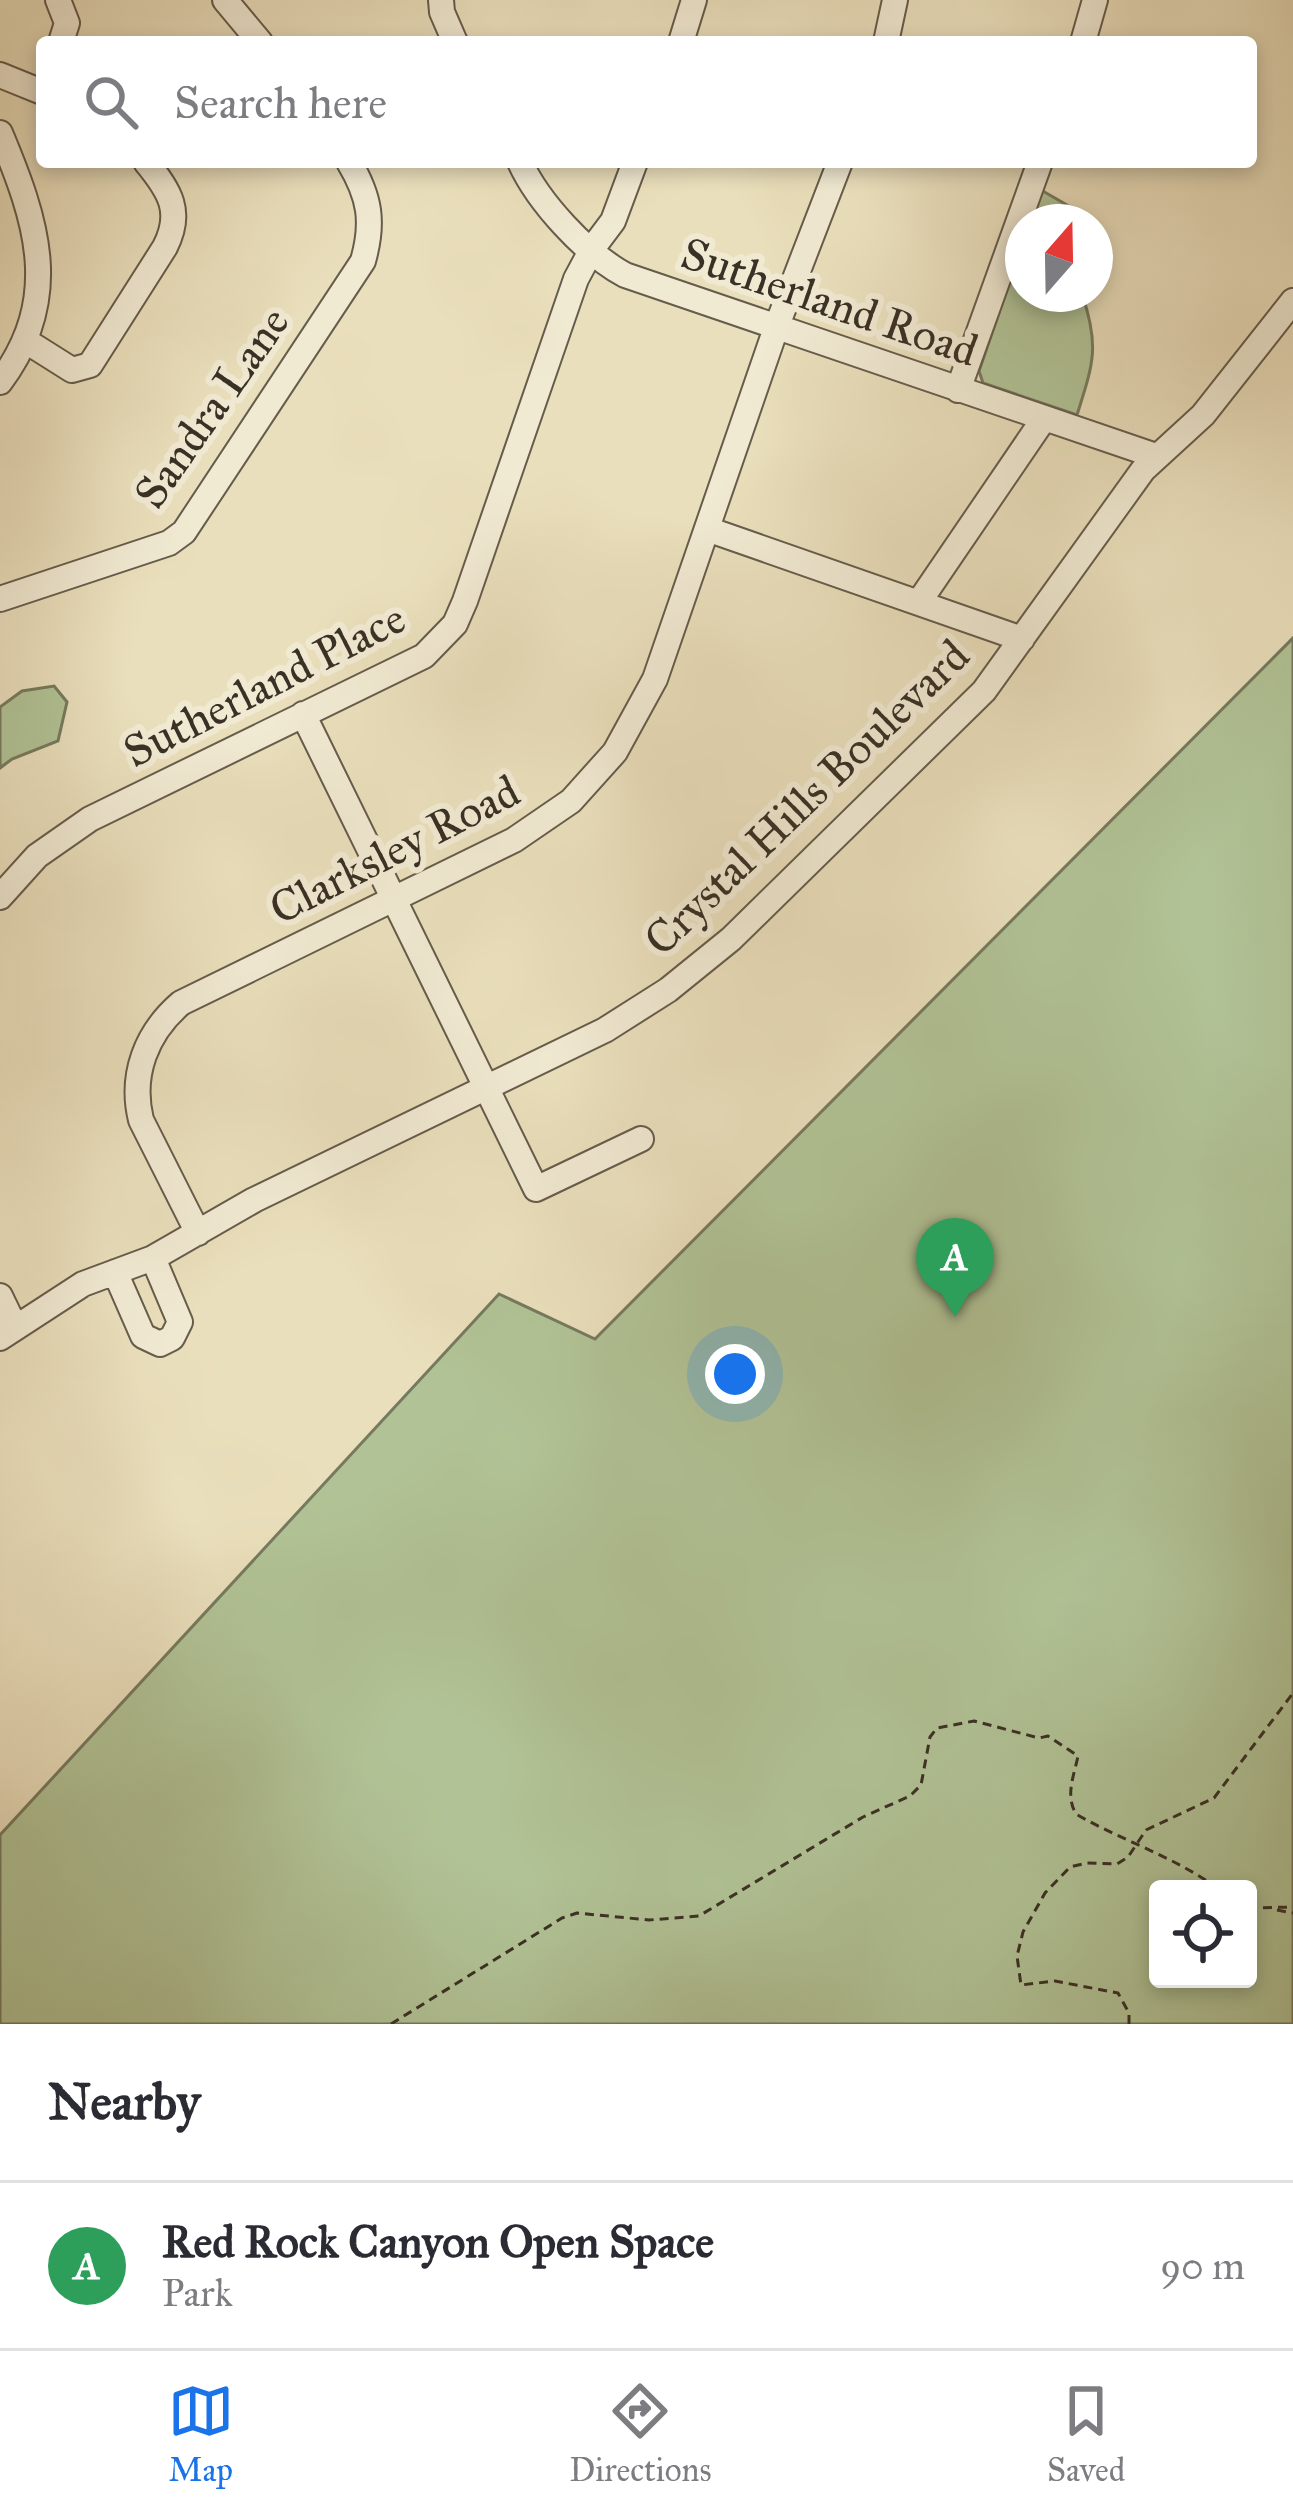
<!DOCTYPE html>
<style>
:root{--surface:#fff;--page:#f7f7f7;--text:#2b2b33;--muted:#7c7c81;--line:#e1e1e2;--accent:#1a73e8}
body{margin:0;font-family:"IM FELL Great Primer",serif;background:var(--page);color:var(--text)}
.controls{position:absolute;right:36px;bottom:36px;display:grid;overflow:hidden;border-radius:12px;box-shadow:0 6px 18px #0003}
.controls button{width:108px;height:108px;display:grid;place-items:center;padding:0;border:0;border-bottom:3px solid var(--line);background:var(--surface);color:var(--text);font:60px sans-serif}
.compass{position:absolute;left:1005px;top:204px;width:108px;height:108px;border-radius:50%;background:var(--surface);box-shadow:0 6px 18px #0003;rotate:20deg}
.you{position:absolute;left:735px;top:1374px;width:42px;height:42px;margin:-30px;border:9px solid #fff;border-radius:50%;background:#1a73e8;box-shadow:0 0 0 18px #1a73e833}
.badge{display:grid;place-items:center;width:78px;height:78px;border-radius:50%;background:var(--accent);color:#fff;font-size:39px;font-weight:700}
.pin{position:absolute;translate:-50% -99px;filter:drop-shadow(0 3px 6px #0008)}
.pin::after{content:'';position:absolute;top:63px;width:42px;height:36px;background:inherit;clip-path:polygon(0 0,100% 0,50% 100%)}
.list{margin:0;padding:0;list-style:none}
h2{display:flex;justify-content:space-between;align-items:center;height:156px;margin:0;padding:0 48px;font-size:51px}
h2 small{font-size:39px;font-weight:400;color:var(--muted)}
.list li{display:grid;grid-template-columns:78px 1fr auto;gap:36px;align-items:center;box-sizing:border-box;height:168px;padding:0 48px;border-top:3px solid var(--line)}
.list b{display:block;font-size:45px;white-space:nowrap}
.list p{margin:0;font-size:39px;white-space:nowrap;color:var(--muted)}
.list em{font-size:39px;font-style:normal;color:var(--muted)}
.icon{flex:none;width:66px;height:66px;fill:none;stroke:currentColor;stroke-width:2;stroke-linecap:round;stroke-linejoin:round}
.map{position:relative;flex:none;width:1293px;height:2024px;overflow:hidden}
.search{position:absolute;background:var(--surface);box-shadow:0 6px 18px #0003;left:36px;right:36px;top:36px;height:132px;display:flex;align-items:center;gap:30px;box-sizing:border-box;padding:0 42px;border-radius:12px;color:var(--muted);font-size:45px}
.sheet{height:324px;background:var(--surface)}
nav{display:flex;justify-content:space-around;align-items:center;box-sizing:border-box;height:168px;border-top:3px solid var(--line);background:var(--surface);font-size:33px;color:var(--muted)}
nav a{display:grid;justify-items:center;gap:6px}
nav .on{color:var(--accent)}
.map>svg:first-child{display:block}
.green{fill:#b1c396;stroke:#767a5e;stroke-width:3;fill-rule:evenodd}
.lines{fill:none;stroke-linecap:round;stroke-linejoin:round}
.minor-casing{stroke:#665c4b;stroke-width:28}
.path{stroke:#3a3025;stroke-width:3;stroke-dasharray:9 6;stroke-linecap:butt}
.minor{stroke:#f1ead3;stroke-width:24}
.labels{text-anchor:middle;stroke-width:12;stroke-linejoin:round;paint-order:stroke}
.street-label{font-size:45px;fill:#3a3025;stroke:#f1ead3}
</style>
<div class="map">
<svg width="1293" height="2024" viewBox="0 0 1293 2024">
<rect width="100%" height="100%" fill="#eadfbc"/>
<filter id="stains"><feTurbulence type="fractalNoise" baseFrequency=".00167" numOctaves="4"/><feColorMatrix values="0 0 0 0 .2 0 0 0 0 .09 0 0 0 0 .02 0 0 0 .5 -.17"/></filter>
<radialGradient id="worn" r=".72"><stop offset=".6" stop-color="#630" stop-opacity="0"/><stop offset="1" stop-color="#630" stop-opacity=".3"/></radialGradient>
<path class="green" d="M1041 190 1074 209 1081 222H1030Z
M1023 243V294H1082C1100 347 1093 364 1077 415L983 383 979 371Z
M1293 638V2024H0V1835L499 1294 595 1339ZM1158 1889H1248V1979H1158Z
M54 686 67 702 58 741 12 759 0 768V707L22 691Z"/>
<g class="lines">
<defs>
<path id="minor" d="M58 0 67 23 61 42
M225 0 260 42
M441 0 442 12 455 42
M681 42 694 0
M886 42 895 0
M1083 42 1095 0
M0 75 42 92
M0 133C37 221 63 298 0 382
M520 162C538 202 586 254 625 275L1156 456
M26 341 72 370 90 365 165 247C183 212 170 191 146 162
M958 390 1040 162
M707 529 1022 639
M0 599 169 543 184 532 363 261C374 222 370 197 349 162
M919 602 1043 420
M303 714 536 1189 641 1139
M0 897 37 856 90 819 424 656 455 624 465 601 576 279 592 249 613 221 635 162
M198 1233 141 1120C130 1075 146 1033 181 1003L514 840 571 801 615 752 655 679 776 328 840 162
M115 1272 143 1336 160 1344 172 1338 180 1322 153 1258
M0 1296 15 1327
M0 1338 83 1284 153 1258 254 1200 605 1030 668 990 731 939 984 691 1143 470 1203 415 1293 301"/>
</defs>
<use href="#minor" class="minor-casing"/>
<path class="path" d="M1248 1908 1293 1907
M1277 1910 1293 1913
M391 2024 562 1918 577 1913 649 1920 699 1916 863 1817 910 1796 921 1785 930 1737 937 1728 974 1721 1039 1738 1048 1736 1078 1756C1074 1776 1065 1795 1076 1814 1122 1841 1176 1857 1218 1889
M1129 2024V2013L1118 1993 1055 1981 1021 1985 1017 1956 1023 1932 1045 1893 1070 1867 1087 1863 1117 1864 1128 1857 1146 1830 1214 1798 1293 1693"/>
<use href="#minor" class="minor"/>
</g>
<g class="labels">
<g class="street-label">
<text transform="translate(830 301) rotate(19)" y="16">Sutherland Road</text>
<text transform="translate(211 407) rotate(-55)" y="16">Sandra Lane</text>
<text transform="translate(264 684) rotate(-27)" y="16">Sutherland Place</text>
<text transform="translate(806 797) rotate(-44)" y="16">Crystal Hills Boulevard</text>
<text transform="translate(394 849) rotate(-27)" y="16">Clarksley Road</text>
</g>
</g>
<rect width="100%" height="100%" filter="url(#stains)"/>
<rect width="100%" height="100%" fill="url(#worn)"/>
</svg>
<div class="controls">
<button><svg class="icon" aria-label="locate" viewBox="0 0 24 24"><circle cx="12" cy="12" r="6"/><path d="M12 2v4M12 18v4M2 12h4M18 12h4"/></svg></button>
</div>
<svg class="compass" viewBox="-18 -18 36 36"><path d="M0-13l5 13h-10z" fill="#e53935"/><path d="M0 13l5-13h-10z" fill="#7c7c81"/></svg>
<div class="you"></div>
<div class="pin badge" style="left:955px;top:1317px;background:#2e9e5b">A</div>
<div class="search"><svg class="icon" aria-label="search" viewBox="0 0 24 24"><circle cx="10" cy="10" r="6"/><path d="M15 15l6 6"/></svg>Search here</div>
</div>
<section class="sheet">
<h2>Nearby<small></small></h2>
<ul class="list">
<li><span class="badge" style="background:#2e9e5b">A</span><div><b>Red Rock Canyon Open Space</b><p>Park</p></div><em>90 m</em></li>
</ul>
</section>
<nav>
<a class="on"><svg class="icon" aria-label="map" viewBox="0 0 24 24"><path d="M3 6l6-2 6 2 6-2v14l-6 2-6-2-6 2zM9 4v14M15 6v14"/></svg>Map</a>
<a><svg class="icon" aria-label="directions" viewBox="0 0 24 24"><path d="M12 3l9 9-9 9-9-9zM9 14v-3h6M13 9l2 2-2 2"/></svg>Directions</a>
<a><svg class="icon" aria-label="saved" viewBox="0 0 24 24"><path d="M7 4h10v16l-5-4-5 4z"/></svg>Saved</a>
</nav>
